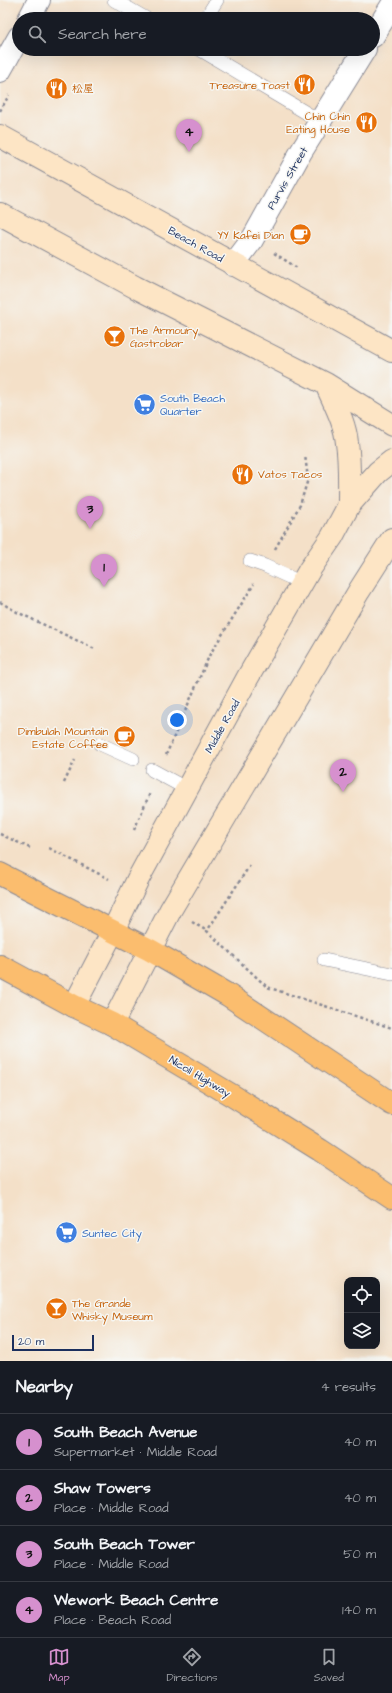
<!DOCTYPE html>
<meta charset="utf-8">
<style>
:root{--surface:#171b24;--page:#242831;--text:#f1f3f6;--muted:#9ea1a6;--line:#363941;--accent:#d690ce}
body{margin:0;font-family:"Architects Daughter","LXGW WenKai TC",sans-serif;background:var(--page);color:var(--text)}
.controls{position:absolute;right:12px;bottom:12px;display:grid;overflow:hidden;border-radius:8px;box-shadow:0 4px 16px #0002}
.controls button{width:36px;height:36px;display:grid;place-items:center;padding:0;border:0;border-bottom:1px solid var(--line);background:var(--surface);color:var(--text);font:20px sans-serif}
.scale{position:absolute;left:12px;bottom:10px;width:82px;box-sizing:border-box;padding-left:4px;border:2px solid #1b2f5e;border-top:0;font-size:11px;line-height:14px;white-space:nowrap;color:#1b2f5e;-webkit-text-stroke:3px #f6f6f2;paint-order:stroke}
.you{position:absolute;left:177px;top:720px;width:14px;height:14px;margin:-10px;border:3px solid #fff;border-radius:50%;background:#1a73e8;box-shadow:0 0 0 6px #1a73e833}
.badge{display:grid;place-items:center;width:26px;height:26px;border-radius:50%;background:var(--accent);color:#111;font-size:13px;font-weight:700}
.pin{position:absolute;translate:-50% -33px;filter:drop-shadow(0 1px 2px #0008)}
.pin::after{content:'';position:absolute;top:21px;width:14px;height:12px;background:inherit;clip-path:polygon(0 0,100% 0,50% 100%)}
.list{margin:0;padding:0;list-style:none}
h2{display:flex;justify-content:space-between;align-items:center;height:52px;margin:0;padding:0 16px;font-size:17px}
h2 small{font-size:13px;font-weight:400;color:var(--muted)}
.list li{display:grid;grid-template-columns:26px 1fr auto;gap:12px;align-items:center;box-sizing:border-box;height:56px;padding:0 16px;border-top:1px solid var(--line)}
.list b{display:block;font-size:15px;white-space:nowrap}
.list p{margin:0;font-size:13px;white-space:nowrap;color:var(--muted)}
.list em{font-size:13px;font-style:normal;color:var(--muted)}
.icon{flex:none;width:22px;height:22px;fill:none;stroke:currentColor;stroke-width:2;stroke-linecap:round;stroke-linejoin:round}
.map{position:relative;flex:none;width:392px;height:1361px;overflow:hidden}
.search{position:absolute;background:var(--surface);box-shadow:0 4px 16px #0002;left:12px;right:12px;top:12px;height:44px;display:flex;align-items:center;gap:10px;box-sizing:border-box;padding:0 14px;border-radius:22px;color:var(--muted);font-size:15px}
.sheet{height:276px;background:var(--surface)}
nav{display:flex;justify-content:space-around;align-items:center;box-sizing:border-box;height:56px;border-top:1px solid var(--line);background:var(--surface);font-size:11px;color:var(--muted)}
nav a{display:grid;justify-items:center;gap:2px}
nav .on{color:var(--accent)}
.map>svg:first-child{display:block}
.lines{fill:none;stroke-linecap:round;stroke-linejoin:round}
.lane-casing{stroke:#888893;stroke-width:14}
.street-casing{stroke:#888893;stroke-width:24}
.secondary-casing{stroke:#888893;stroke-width:24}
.highway-casing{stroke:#888893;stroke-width:24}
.path{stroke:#888893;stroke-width:2.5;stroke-dasharray:3 3;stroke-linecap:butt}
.lane{stroke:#fff;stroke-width:13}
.street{stroke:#fff;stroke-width:22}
.secondary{stroke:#fde5c5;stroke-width:22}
.highway{stroke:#fbbd6e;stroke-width:22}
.labels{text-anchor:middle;stroke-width:3;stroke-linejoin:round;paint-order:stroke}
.food-label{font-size:11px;fill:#c56008;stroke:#f6f6f2;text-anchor:end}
.street-label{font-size:11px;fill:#1b2f5e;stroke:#f6f6f2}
.shop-label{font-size:11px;fill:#366cbe;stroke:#f6f6f2;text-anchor:start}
</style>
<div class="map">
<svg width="392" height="1361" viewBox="0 0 392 1361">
<rect width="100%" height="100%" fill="#f6f6f2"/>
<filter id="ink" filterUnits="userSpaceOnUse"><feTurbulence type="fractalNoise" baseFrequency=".025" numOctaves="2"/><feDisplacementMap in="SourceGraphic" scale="8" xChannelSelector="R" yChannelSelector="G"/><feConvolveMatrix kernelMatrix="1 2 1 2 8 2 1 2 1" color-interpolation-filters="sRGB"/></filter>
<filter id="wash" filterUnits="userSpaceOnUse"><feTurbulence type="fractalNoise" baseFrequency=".012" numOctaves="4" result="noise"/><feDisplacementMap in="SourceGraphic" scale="16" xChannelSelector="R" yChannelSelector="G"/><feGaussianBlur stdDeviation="0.9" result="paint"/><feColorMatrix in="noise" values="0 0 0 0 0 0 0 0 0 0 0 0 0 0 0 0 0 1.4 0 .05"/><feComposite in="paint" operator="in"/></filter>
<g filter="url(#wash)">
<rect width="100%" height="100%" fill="#f4e0c8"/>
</g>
<g filter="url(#ink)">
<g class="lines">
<defs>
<path id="lane" d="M114 0 147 19
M205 19 217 0
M199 49 320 121
M250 561 265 566 302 583
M100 744 133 759
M152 770 187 789
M324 960 392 974"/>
<path id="street" d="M29 19 39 0
M373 36 392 5
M0 71 19 37
M233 265 252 240 301 152 365 49"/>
<path id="secondary" d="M0 136 392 351
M0 214 135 287 326 384 392 425
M326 384C334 403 345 422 347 443 350 463 349 484 349 505
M74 1006 113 931 138 879 248 677 310 569 332 537 349 505 378 472 392 461
M112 1024 171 909 359 591 392 539"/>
<path id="highway" d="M0 874 150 950 228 995 392 1104
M0 966 74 1006 112 1024 233 1096 320 1150 392 1198"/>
</defs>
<use href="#lane" class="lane-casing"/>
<use href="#street" class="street-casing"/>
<use href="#secondary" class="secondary-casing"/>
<use href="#highway" class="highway-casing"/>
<path class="path" d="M0 111 9 95
M274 253 299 269
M275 549 300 505 308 479 305 455
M0 602 17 612 95 649
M166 755 210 654 254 584
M64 783 75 760
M134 830 150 793
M0 834 32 849
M49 848 109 879
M250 865 207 931 267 987 392 1028
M192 922 207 931"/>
<use href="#lane" class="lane"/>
<use href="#street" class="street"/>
<use href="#secondary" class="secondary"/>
<use href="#highway" class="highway"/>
</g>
</g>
<defs>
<symbol id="restaurant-disc" viewBox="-11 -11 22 22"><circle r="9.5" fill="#e8710a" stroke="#f6f6f2"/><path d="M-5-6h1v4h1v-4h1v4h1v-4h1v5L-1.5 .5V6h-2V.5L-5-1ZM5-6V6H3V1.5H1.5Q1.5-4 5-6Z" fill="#fff"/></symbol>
<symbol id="cafe-disc" viewBox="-11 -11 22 22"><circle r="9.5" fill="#e8710a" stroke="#f6f6f2"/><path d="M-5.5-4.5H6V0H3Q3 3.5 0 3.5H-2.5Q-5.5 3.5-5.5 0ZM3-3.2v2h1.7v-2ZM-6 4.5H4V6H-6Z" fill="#fff"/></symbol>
<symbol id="bar-disc" viewBox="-11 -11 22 22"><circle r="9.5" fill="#e8710a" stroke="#f6f6f2"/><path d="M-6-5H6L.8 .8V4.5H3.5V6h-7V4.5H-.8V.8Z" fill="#fff"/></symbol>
<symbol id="supermarket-disc" viewBox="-11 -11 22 22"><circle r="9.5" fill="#3f7fe0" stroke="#f6f6f2"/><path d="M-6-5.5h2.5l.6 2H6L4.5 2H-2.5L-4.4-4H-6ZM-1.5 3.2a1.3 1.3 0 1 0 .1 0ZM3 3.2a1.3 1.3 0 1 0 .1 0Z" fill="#fff"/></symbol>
</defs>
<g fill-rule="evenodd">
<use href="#restaurant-disc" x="292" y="72" width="25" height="25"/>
<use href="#restaurant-disc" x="44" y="76" width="25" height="25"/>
<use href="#restaurant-disc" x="354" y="110" width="25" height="25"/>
<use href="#cafe-disc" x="288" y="222" width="25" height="25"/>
<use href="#bar-disc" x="102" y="324" width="25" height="25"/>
<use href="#supermarket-disc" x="132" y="392" width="25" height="25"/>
<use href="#restaurant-disc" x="230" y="462" width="25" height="25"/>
<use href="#cafe-disc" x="112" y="724" width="25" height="25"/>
<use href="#supermarket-disc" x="54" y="1220" width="25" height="25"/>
<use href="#bar-disc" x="44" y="1296" width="25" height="25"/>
</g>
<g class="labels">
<g class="food-label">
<text x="290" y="89">Treasure Toast</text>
<text x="72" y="92" text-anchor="start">松屋</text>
<text x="350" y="120">Chin Chin<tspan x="350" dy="13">Eating House</tspan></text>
<text x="284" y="239">YY Kafei Dian</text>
<text x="130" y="334" text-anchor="start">The Armoury<tspan x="130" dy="13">Gastrobar</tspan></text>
<text x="258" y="478" text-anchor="start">Vatos Tacos</text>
<text x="108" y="735">Dimbulah Mountain<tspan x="108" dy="13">Estate Coffee</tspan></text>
<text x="72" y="1307" text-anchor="start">The Grande<tspan x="72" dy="13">Whisky Museum</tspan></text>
</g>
<g class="street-label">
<text transform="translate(287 178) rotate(-60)" y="4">Purvis Street</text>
<text transform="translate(196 244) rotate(29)" y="4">Beach Road</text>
<text transform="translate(222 726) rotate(-61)" y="4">Middle Road</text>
<text transform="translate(200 1076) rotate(31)" y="4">Nicoll Highway</text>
</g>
<g class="shop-label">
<text x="160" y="402">South Beach<tspan x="160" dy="13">Quarter</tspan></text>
<text x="82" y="1237">Suntec City</text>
</g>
</g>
</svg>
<div class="controls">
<button><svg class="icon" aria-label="locate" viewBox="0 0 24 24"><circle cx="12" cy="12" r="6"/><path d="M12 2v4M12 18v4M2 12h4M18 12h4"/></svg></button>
<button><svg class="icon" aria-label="layers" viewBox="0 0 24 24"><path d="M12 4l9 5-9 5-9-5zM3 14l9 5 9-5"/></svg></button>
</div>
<div class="scale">20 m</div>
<div class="you"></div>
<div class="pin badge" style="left:104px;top:587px">1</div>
<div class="pin badge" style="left:343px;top:792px">2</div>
<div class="pin badge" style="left:90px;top:529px">3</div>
<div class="pin badge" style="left:189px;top:152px">4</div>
<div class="search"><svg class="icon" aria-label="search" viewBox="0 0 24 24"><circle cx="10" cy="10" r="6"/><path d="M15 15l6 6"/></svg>Search here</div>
</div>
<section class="sheet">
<h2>Nearby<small>4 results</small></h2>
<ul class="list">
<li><span class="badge">1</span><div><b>South Beach Avenue</b><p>Supermarket · Middle Road</p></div><em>40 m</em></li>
<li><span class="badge">2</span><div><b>Shaw Towers</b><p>Place · Middle Road</p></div><em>40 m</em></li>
<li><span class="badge">3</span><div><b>South Beach Tower</b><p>Place · Middle Road</p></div><em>50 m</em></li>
<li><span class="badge">4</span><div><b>Wework Beach Centre</b><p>Place · Beach Road</p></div><em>140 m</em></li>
</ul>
</section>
<nav>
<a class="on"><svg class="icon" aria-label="map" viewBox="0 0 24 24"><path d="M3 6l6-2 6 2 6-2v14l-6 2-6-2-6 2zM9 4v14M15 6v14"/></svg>Map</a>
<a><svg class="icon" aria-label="directions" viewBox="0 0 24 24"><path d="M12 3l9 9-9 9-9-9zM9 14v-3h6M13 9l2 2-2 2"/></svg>Directions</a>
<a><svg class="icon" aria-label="saved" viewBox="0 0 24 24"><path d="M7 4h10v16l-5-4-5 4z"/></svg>Saved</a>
</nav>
